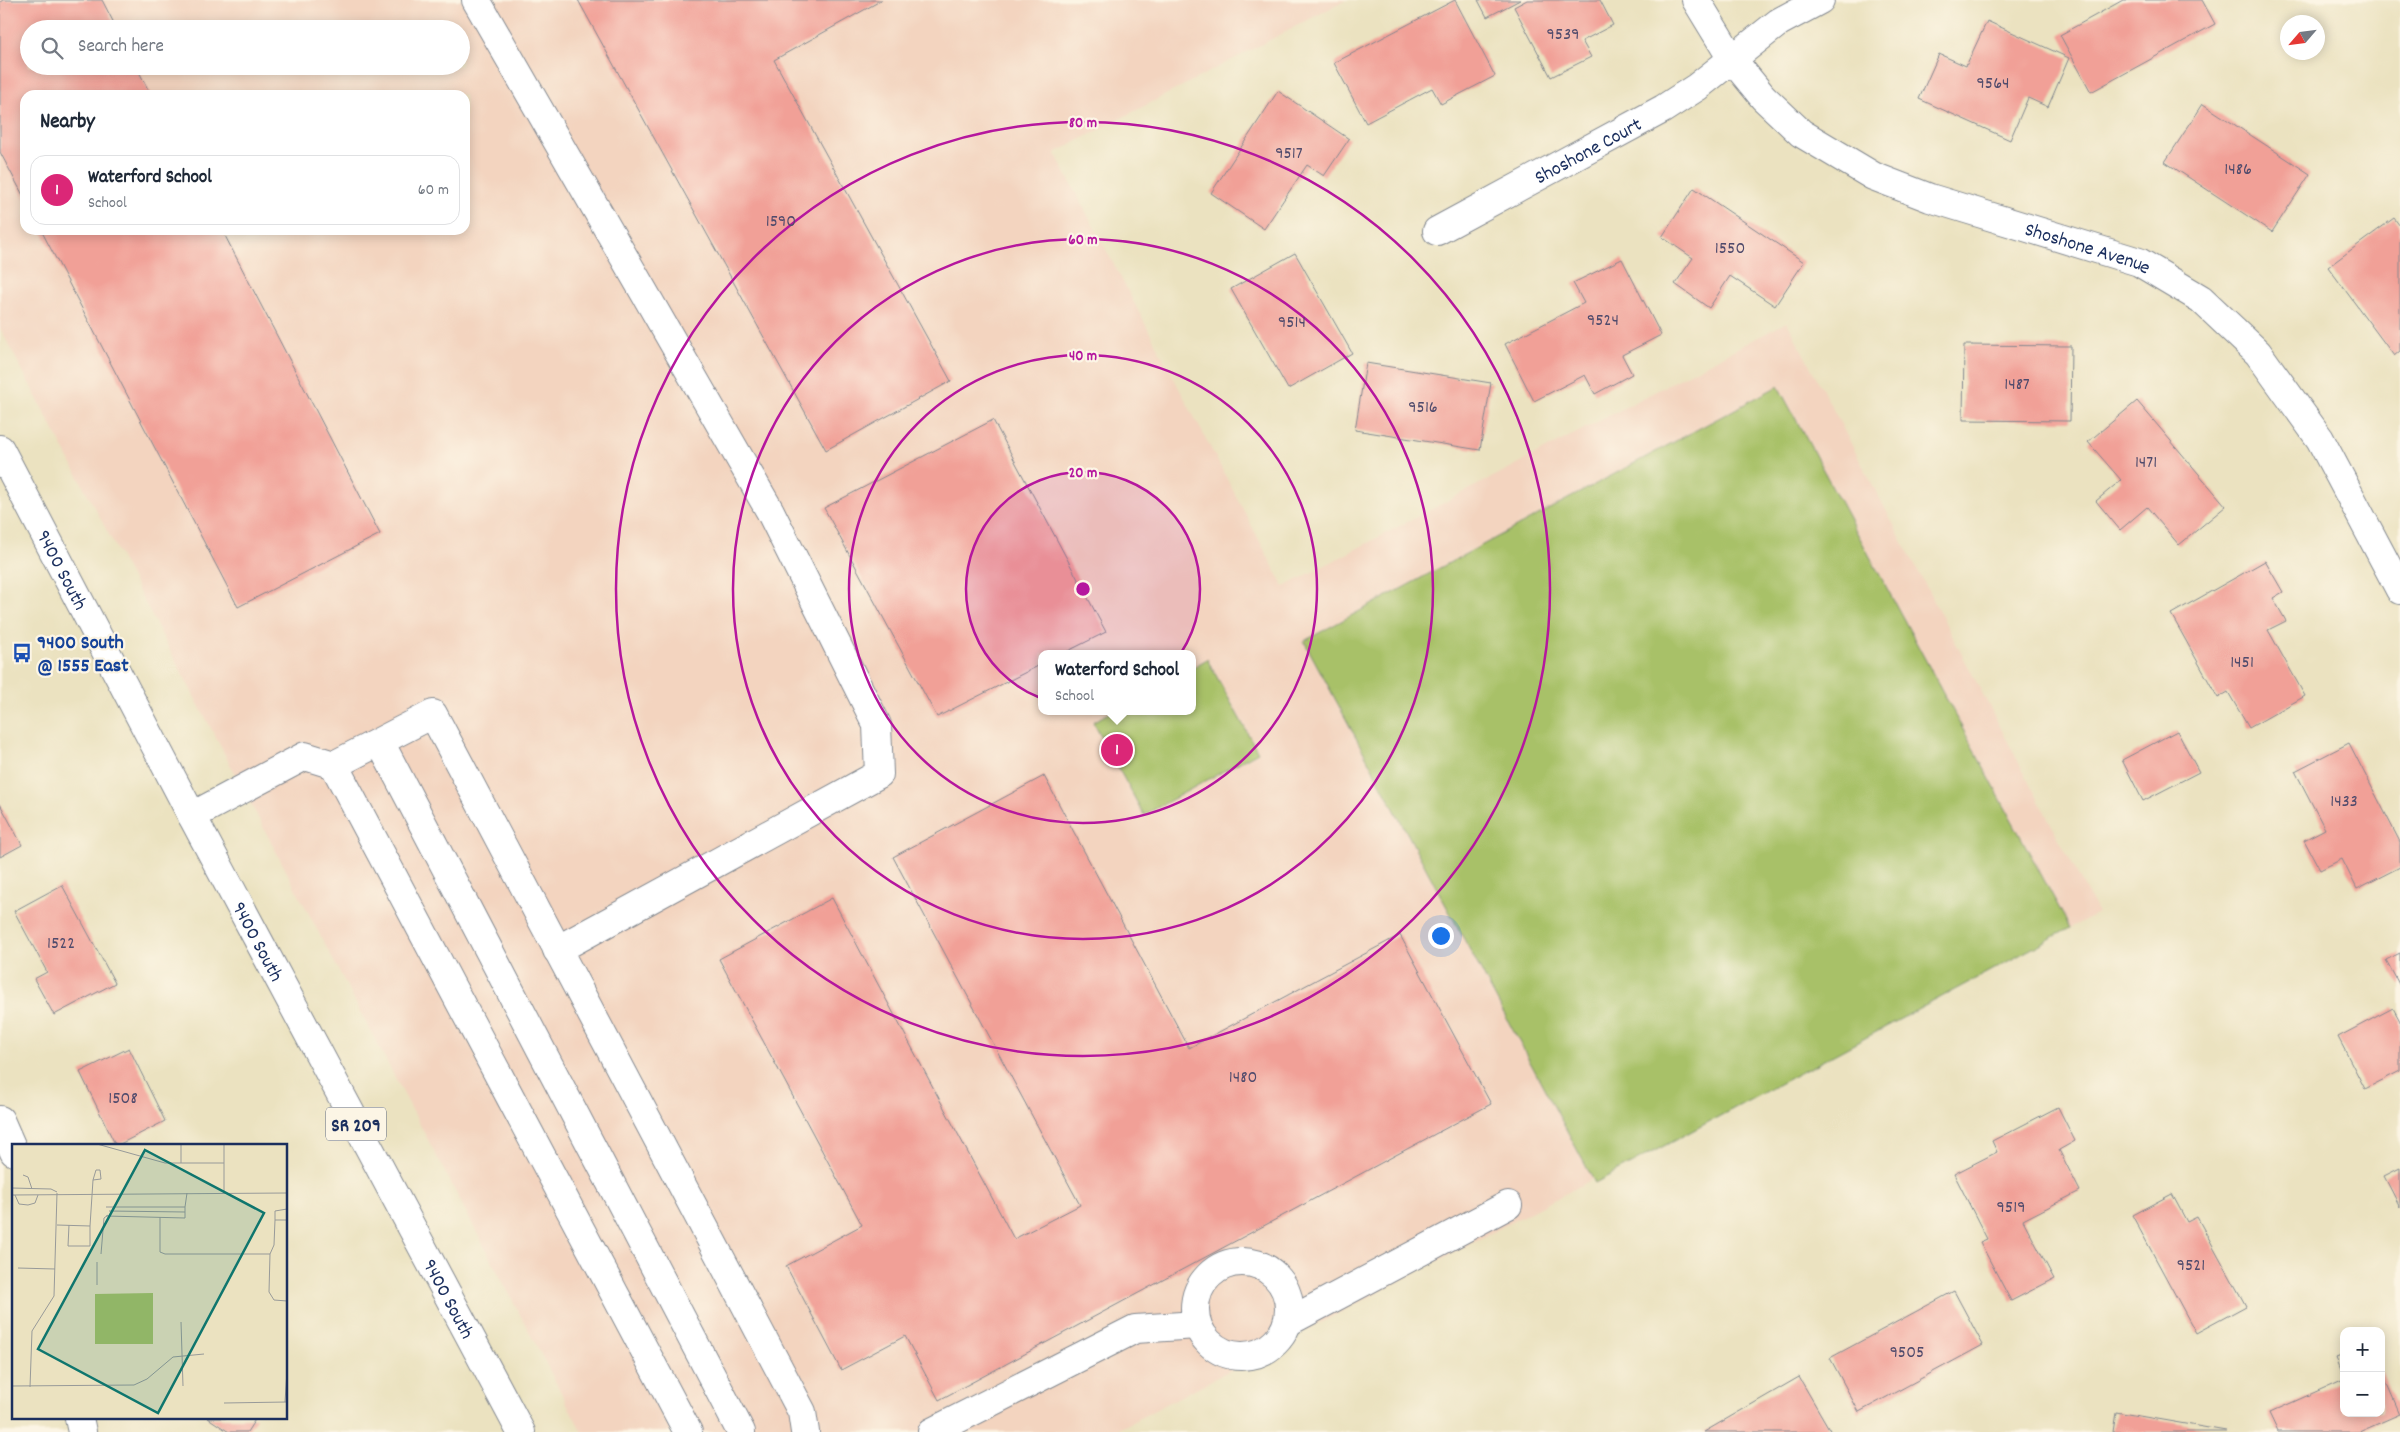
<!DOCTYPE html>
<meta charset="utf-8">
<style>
:root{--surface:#fff;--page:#f6f6f7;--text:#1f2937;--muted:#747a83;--line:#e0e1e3;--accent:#db2777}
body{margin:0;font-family:Dekko,sans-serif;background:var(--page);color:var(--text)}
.controls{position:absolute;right:15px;bottom:15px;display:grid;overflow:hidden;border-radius:10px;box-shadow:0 2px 12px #0003}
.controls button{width:45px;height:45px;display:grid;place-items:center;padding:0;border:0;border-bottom:1px solid var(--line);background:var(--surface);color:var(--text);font:25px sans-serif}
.compass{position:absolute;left:2280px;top:15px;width:45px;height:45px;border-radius:50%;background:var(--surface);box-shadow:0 2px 12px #0003;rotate:242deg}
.you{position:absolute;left:1440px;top:935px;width:18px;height:18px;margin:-12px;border:4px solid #fff;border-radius:50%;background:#1a73e8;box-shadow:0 0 0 8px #1a73e833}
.badge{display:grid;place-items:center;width:32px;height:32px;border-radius:50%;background:var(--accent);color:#fff;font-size:16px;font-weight:700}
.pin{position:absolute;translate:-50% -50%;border:2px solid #fff;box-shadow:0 1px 5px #0006}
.popup{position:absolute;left:1038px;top:650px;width:158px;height:65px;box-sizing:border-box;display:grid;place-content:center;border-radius:10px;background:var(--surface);filter:drop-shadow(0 1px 4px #0005);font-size:16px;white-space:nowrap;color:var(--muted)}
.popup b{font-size:19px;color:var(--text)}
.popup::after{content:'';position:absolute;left:50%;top:100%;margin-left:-10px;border:10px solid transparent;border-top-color:var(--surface)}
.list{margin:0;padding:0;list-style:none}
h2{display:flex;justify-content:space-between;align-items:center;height:65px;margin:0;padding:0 20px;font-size:21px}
h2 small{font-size:16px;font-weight:400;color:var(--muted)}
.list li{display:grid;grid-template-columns:32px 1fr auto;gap:15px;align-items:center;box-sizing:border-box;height:70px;margin:0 10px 10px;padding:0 10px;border:1px solid var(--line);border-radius:15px}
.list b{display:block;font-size:19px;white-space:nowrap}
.list p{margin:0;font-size:16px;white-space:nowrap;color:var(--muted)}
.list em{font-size:16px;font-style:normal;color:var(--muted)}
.icon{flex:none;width:28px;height:28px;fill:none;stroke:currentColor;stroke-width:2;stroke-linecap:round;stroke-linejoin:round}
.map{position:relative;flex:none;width:2400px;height:1432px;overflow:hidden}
.search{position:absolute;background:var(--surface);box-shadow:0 2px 12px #0003;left:20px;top:20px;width:450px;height:55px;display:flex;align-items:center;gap:12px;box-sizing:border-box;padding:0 18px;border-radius:28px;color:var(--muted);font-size:19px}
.panel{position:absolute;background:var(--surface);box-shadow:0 2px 12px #0003;left:20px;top:90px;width:450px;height:145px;border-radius:15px}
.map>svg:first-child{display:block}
.built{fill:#f3d4bf;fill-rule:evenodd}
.green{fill:#a8c167;stroke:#627862}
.building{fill:#f1a097}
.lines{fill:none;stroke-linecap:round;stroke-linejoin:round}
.minor-casing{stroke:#83888f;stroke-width:30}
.major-casing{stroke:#83888f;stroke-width:30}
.minor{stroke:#fff;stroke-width:28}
.major{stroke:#fff;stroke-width:28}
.ring{fill:none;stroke:#b5179e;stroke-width:2.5}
.labels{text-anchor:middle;stroke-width:4.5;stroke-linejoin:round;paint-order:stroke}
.number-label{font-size:18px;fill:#504b6c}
.shield{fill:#fcf5e5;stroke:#5e6a86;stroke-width:1}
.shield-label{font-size:19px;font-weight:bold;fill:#1b2f5e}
.street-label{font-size:20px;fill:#1b2f5e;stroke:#fcf5e5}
.transit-label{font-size:20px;font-weight:bold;fill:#164399;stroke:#fcf5e5;text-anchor:start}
.inset-road{fill:none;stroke:#989a99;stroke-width:1}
.view{fill:#0f766e;fill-opacity:0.15;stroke:#0f766e;stroke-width:2.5}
.inset-edge{fill:none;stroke:#1b2f5e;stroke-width:2.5}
.centre{fill:#b5179e;stroke:#fcf5e5;stroke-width:2.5}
.ring-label{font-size:15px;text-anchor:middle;font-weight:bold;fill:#b5179e;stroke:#fcf5e5;stroke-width:4.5;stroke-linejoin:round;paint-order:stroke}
</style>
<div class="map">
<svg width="2400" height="1432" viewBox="0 0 2400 1432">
<rect width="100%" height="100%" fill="#fcf5e5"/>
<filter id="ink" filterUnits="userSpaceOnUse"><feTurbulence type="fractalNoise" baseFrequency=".02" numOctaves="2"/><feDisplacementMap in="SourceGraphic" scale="10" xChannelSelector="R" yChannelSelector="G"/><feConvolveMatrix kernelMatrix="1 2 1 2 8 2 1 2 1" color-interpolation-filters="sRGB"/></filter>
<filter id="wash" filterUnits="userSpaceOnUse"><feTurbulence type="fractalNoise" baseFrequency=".0096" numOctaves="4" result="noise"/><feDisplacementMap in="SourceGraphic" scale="20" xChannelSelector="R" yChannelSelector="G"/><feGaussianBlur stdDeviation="1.12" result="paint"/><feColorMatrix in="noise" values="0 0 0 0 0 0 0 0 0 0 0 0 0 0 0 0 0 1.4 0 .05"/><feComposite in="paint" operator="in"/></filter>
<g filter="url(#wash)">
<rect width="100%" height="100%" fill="#ebe2c0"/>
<path class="built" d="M0 0H1346L1055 153 1284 587 1787 322 2098 913 1113 1432H582L0 328ZM29 29H461V66H29ZM25 95H465V230H25ZM1042 654H1192V711H1042Z"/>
<path class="green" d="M1778 386 2070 928 1595 1183 1304 641Z
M1207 659 1258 752 1144 815 1093 722 1112 711H1192V668Z"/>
<g id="blocks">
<path class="building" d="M3 0H102L117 29H29V66H136L151 95H25V199L0 152V2Z
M578 0H882L774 60 951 381 826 450Z
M1455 0 1495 76 1441 104 1432 88 1366 123 1334 63Z
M1478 0H1520L1487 17Z
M1527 0H1600L1613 25 1582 41 1591 57 1551 77 1514 7Z
M2123 0H2202L2215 24 2091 92 2060 35Z
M1987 21 2069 58 2048 107 2028 98 2010 140 1919 99 1939 54 1966 66Z
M1278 91 1349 139 1324 176 1307 165 1264 229 1211 193Z
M2203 104 2310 174 2272 232 2165 162Z
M1694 188 1804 262 1775 306 1730 276 1709 308 1675 284 1693 258 1662 237Z
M2394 218 2400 226V351L2394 356 2328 267Z
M41 230H222L380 534 238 607Z
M1295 253 1352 353 1288 389 1231 289Z
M1622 259 1661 335 1622 355 1632 374 1595 394 1585 375 1534 401 1505 344 1584 303 1573 283Z
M1964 345 2071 346 2070 421 1963 420Z
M1366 363 1491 383 1480 450 1355 430Z
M2137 401 2226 506 2179 545 2147 507 2120 530 2096 501 2121 480 2088 442Z
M993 420 1106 632 1062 654H1042V664L937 717 824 508Z
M2265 561 2283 592 2273 598 2286 621 2268 630 2305 696 2249 728 2228 692 2218 698 2171 614Z
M2177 731 2199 772 2143 801 2122 760Z
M2349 743 2400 842V867L2357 889 2342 859 2320 870 2304 840 2325 829 2295 771Z
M1044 776 1189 1048 1400 935 1491 1104 939 1400 905 1336 841 1370 786 1266 862 1225 719 959 832 898 1014 1239 1080 1205 893 857Z
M0 804 22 845 0 857Z
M62 885 115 983 54 1015 34 979 47 972 14 911Z
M2400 953V986L2386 960Z
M2393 1008 2400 1021V1071L2365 1089 2338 1037Z
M129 1048 165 1121 116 1146 80 1072Z
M2058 1107 2075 1141 2059 1150 2080 1191 2023 1220 2054 1279 2011 1301 1980 1242 1987 1239 1954 1174 1997 1152 1992 1141Z
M2400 1168V1207L2384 1176Z
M2172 1194 2187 1222 2197 1217 2246 1306 2196 1333 2132 1215Z
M1954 1291 1983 1345 1859 1412 1830 1358Z
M2344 1355V1377L2336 1358Z
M2381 1370 2400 1414 2359 1432H2278L2269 1413 2344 1379V1413H2381Z
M1799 1377 1831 1432H1704Z
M2116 1412 2226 1431V1432H2113Z
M208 1418H256L247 1432H229Z"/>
</g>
</g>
<g filter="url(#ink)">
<use href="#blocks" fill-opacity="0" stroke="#83888f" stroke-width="1"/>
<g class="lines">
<defs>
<g id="minor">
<path d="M476 0 770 511 877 725 879 774 557 950"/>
<path id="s1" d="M1696 0 1732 59 1763 97 1801 133 1873 176 1930 198 2139 262 2201 299 2258 353 2320 439 2400 590"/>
<path id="s2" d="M1437 231 1663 109 1697 87 1779 22 1820 0"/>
<path d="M380 742 741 1432"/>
<path d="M334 765 433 714 802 1412 805 1432"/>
<path d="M192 816 305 756 334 765 688 1432"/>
<path d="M0 1120 14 1152"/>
<circle cx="1242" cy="1309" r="47"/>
<path d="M1288 1322 1508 1205"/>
<path d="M79 1418 82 1432"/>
<path d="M932 1432 1135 1329 1197 1325"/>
</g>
<g id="major">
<path id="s3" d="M0 449 192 816 521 1432"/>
</g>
</defs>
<use href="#minor" class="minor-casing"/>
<use href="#major" class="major-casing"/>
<use href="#minor" class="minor"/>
<use href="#major" class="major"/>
</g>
</g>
<circle cx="1083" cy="589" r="117" fill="#b5179e" fill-opacity=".12"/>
<g class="ring">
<circle cx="1083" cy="589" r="117"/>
<circle cx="1083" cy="589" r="234"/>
<circle cx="1083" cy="589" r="350"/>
<circle cx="1083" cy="589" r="467"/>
</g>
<defs>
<symbol id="bus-bare" viewBox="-9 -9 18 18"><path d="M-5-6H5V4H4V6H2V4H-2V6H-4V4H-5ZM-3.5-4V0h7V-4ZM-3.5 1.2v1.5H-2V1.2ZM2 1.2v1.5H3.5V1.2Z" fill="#1a4fb4" stroke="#fcf5e5" stroke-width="2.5" paint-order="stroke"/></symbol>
</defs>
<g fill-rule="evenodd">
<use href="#bus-bare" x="8" y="639" width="28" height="28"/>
</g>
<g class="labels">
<g class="number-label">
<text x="1563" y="39">9539</text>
<text x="1993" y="88">9564</text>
<text x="1289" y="158">9517</text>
<text x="2238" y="174">1486</text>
<text x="781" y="226">1590</text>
<text x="1730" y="253">1550</text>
<text x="1603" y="325">9524</text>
<text x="1292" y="327">9514</text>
<text x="2017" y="389">1487</text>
<text x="1423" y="412">9516</text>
<text x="2146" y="467">1471</text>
<text x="2242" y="667">1451</text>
<text x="2344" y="806">1433</text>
<text x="61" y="948">1522</text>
<text x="1243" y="1082">1480</text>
<text x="123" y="1103">1508</text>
<text x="2011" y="1212">9519</text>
<text x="2191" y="1270">9521</text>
<text x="1907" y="1357">9505</text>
</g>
<rect class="shield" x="326" y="1107.5" width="60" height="33" rx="4"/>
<g class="shield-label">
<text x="356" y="1131">SR 209</text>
</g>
<g class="street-label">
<text dy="7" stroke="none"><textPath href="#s2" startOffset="171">Shoshone Court</textPath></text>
<text dy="7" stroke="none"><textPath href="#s1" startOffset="481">Shoshone Avenue</textPath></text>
<text dy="7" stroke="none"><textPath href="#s3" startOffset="136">9400 South</textPath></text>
<text dy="7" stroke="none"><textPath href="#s3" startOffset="556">9400 South</textPath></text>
<text dy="7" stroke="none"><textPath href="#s3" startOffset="961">9400 South</textPath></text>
</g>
<g class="transit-label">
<text x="37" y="648">9400 South<tspan x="37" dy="23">@ 1555 East</tspan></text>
</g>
</g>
<g transform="translate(12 1144)">
<rect width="275" height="275" fill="#ebe2c0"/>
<path d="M141 149V200H83V150Z" fill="#a8c167"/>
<path class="inset-road" d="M85 0 153 19H212M169 0V19M212 0V49M11 31 16 33 20 45M0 44 39 45 45 48M0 51 275 49M3 51 7 60 16 61 23 59 26 51M94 63H173L175 49M275 65 263 67V76H275M97 67 173 68M94 72 173 74V63M148 73V108L153 110H258M263 76 262 101 258 110 257 148 262 156 275 157M45 81 78 82 81 36 84 26H88L89 35 81 36M57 81 56 102H78V82M89 110 92 74 96 71M85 118V141M6 124 43 125M169 178 171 242M0 242 122 241 135 235 161 213 192 210M18 243 20 187 42 152 45 49M273 258 275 227M212 259 275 258"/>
<path class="view" d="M133 6 252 69 146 269 26 205Z"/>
<rect width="275" height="275" class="inset-edge"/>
</g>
<circle cx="1083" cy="589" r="8" class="centre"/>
<g class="ring-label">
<text x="1083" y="127">80 m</text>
<text x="1083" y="244">60 m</text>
<text x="1083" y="360">40 m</text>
<text x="1083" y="477">20 m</text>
</g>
</svg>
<div class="controls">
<button>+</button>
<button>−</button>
</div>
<svg class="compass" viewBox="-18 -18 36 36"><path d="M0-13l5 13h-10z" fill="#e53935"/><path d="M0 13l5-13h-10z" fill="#747a83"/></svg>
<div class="you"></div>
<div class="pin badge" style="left:1117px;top:750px">1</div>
<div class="popup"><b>Waterford School</b>School</div>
<div class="search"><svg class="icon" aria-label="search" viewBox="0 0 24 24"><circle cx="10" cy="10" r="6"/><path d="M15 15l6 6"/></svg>Search here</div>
<section class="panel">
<h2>Nearby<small></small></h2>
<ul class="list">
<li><span class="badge">1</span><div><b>Waterford School</b><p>School</p></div><em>60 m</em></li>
</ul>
</section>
</div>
